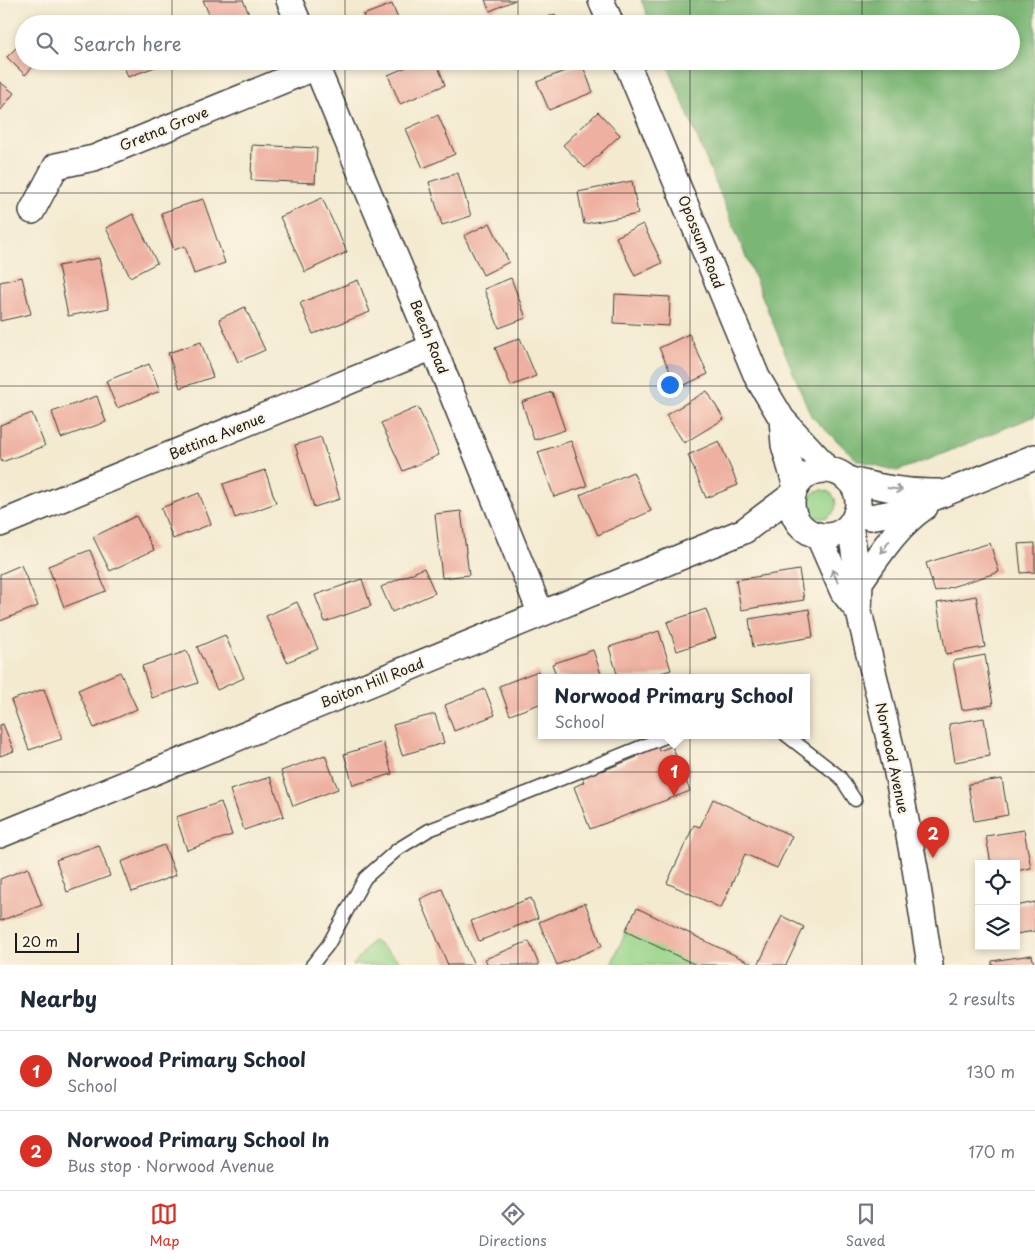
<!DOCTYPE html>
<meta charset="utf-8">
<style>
:root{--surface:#fff;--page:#f6f6f7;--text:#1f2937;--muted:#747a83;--line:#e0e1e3;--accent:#d93025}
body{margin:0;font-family:"Playpen Sans",sans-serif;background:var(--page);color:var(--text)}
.controls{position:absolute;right:15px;bottom:15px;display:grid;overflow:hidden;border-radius:0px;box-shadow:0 2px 8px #0003}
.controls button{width:45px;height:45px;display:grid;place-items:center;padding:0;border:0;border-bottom:1px solid var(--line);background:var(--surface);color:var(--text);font:25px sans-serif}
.scale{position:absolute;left:15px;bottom:12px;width:64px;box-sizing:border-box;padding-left:5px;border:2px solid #1c1c1c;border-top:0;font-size:14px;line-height:18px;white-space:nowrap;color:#1c1c1c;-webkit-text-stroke:4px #fcf5e5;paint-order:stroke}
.you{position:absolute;left:669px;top:384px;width:18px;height:18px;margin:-12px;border:4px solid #fff;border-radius:50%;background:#1a73e8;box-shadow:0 0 0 8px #1a73e833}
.badge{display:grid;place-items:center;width:32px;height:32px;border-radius:50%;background:var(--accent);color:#fff;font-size:16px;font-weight:700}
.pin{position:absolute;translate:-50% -41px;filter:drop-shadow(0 1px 2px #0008)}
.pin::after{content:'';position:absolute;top:26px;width:18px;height:15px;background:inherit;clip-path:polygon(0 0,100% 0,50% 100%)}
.popup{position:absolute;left:538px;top:674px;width:272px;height:65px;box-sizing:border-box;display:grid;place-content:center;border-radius:0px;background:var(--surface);filter:drop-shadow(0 1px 4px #0005);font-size:16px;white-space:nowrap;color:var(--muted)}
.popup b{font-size:19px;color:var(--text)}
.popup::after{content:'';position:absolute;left:50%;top:100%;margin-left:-10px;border:10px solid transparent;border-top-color:var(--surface)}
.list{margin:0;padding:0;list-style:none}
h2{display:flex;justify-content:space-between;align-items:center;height:65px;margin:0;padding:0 20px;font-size:21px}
h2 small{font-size:16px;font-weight:400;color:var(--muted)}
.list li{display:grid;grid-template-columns:32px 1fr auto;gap:15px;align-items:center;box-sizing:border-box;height:80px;padding:0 20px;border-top:1px solid var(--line)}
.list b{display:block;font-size:19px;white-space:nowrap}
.list p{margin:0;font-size:16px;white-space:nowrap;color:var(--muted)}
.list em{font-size:16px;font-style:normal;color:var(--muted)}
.icon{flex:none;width:28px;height:28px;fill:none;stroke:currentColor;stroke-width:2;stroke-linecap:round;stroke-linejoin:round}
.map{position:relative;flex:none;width:1035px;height:965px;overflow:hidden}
.search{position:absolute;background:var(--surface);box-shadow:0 2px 8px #0003;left:15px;right:15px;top:15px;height:55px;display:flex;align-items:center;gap:12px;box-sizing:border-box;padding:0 18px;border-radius:28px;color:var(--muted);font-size:19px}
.sheet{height:225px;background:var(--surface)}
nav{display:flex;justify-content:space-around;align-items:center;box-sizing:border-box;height:70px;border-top:1px solid var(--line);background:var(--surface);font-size:14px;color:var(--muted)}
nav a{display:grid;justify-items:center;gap:2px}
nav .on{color:var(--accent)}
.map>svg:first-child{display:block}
.green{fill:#98d489;stroke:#5a7852}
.forest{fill:#7ab675;stroke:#4b6948}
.building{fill:#eeb0a0}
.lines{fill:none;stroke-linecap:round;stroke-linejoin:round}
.service-casing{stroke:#3c3b37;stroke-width:15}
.minor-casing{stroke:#3c3b37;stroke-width:28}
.service{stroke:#fff;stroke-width:12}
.minor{stroke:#fff;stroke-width:25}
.oneway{stroke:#999}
.grid{fill:none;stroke:#1c1c1c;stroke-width:1;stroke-opacity:0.55}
.labels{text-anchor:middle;stroke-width:4.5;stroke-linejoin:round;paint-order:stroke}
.street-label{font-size:14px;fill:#1c1c1c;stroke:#fcf5e5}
</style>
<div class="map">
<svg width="1035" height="965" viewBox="0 0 1035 965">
<rect width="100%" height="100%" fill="#fcf5e5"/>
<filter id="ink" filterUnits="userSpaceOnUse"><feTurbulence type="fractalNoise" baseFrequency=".02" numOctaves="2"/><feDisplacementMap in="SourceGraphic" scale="10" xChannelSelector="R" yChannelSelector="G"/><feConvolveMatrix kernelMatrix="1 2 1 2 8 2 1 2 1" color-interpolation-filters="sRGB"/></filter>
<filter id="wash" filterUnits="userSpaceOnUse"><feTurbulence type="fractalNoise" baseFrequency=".0096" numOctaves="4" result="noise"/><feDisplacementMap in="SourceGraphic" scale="20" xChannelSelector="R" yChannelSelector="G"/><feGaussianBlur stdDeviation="1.12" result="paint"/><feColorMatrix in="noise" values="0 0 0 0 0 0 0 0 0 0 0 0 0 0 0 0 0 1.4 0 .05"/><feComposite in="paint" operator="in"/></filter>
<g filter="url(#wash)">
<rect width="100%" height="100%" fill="#f3ead0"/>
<path class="green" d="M808 504a14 14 0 1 1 28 0a14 14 0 1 1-28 0Z
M628 927 709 965H611Z
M373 940 405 965H353Z"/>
<path class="forest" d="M641 0H1035V416L930 459 897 471 857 460 811 416 666 61H1011V24H651Z"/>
<g id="blocks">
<path class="building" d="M203 0H243L253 24H213Z
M485 0H515L490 11Z
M392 4 400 24H367L363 15Z
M555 14 559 24H532Z
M47 16 55 24H39Z
M24 40V61H38L25 75 7 57Z
M122 61H162L163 64 128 77Z
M421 61H436L445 85 400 104 388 75Z
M582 64 593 92 549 110 537 82Z
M0 82 14 93 0 111Z
M598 112 620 135 585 168 563 145Z
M438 115 455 154 423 168 406 129Z
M252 145 317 148 315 183 251 180Z
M458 173 471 216 442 225 429 182Z
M632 181 638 214 584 224 578 192Z
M322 198 347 252 305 272 280 217Z
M203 199 225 263 194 274 185 246 174 250 161 213Z
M133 214 157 263 130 277 106 228Z
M490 223 509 262 483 275 464 236Z
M643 224 662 263 635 276 616 237Z
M99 258 109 308 68 316 58 266Z
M22 277 31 314 0 321V282Z
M511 278 526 318 499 328 484 289Z
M358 280 370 312 313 334 300 303Z
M615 294 670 297 669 326 614 323Z
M245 307 265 350 238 362 219 319Z
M689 334 708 374 678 388 659 348Z
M520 338 536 376 511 386 495 348Z
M201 342 213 377 180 388 168 353Z
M149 364 160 391 117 408 106 381Z
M707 391 724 419 684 443 666 415Z
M552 392 565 430 534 440 522 402Z
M97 396 106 422 61 438 52 412Z
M418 407 439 455 403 471 381 423Z
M32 413 45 446 2 462 0 458V425Z
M321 437 340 499 314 507 295 445Z
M571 441 587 486 554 497 538 452Z
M719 441 738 485 706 498 688 455Z
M265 470 276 503 235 518 223 484Z
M633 472 651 511 598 535 580 495Z
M199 493 211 524 173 539 161 508Z
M461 511 469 575 442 578 435 514Z
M136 516 154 550 110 571 93 537Z
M990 543 999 572 935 592 926 563Z
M1035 543V572L1021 573 1018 544Z
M90 550 106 591 64 607 48 566Z
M21 565 38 606 0 621V574Z
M424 568 435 593 392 612 381 587Z
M799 570 804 600 741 610 736 580Z
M362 579 371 606 325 622 315 595Z
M976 596 985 647 946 654 937 603Z
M297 602 318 649 287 662 266 616Z
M706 609 716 638 677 651 667 622Z
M809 609 813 637 753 647 749 619Z
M659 631 671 670 649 677H618L609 647Z
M225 635 244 678 217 690 197 647Z
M593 650 602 677H557L552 664Z
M187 651 198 683 152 698 142 666Z
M985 655 993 705 962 710 953 661Z
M538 671 542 681V703L510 715 499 686Z
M120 672 137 709 94 728 78 690Z
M44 689 62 739 29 750 11 700Z
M485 689 495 715 454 731 445 705Z
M435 714 444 743 402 755 393 725Z
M984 718 990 756 955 762 949 724Z
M3 724 14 751 0 756V725Z
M383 742 392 774 353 785 344 754Z
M656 742 659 751 672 746 690 791 590 829 574 787 584 782 581 774 600 766 602 771 637 757 634 751Z
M325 755 338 789 293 806 281 771Z
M270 777 284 816 244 830 230 790Z
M1002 779 1008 815 974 821 968 784Z
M713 799 792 836 777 868 745 854 721 908 667 883 694 825 700 827Z
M221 802 232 835 187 850 176 817Z
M1024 830 1031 868 1016 871V864H991L986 836Z
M99 845 110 876 67 892 56 860Z
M164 845 176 875 132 892 121 862Z
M28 868 42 905 0 921V879Z
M442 889 474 965H448L420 899Z
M531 898 538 918 479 941 471 921Z
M1035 902V931L1016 934V906Z
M585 903 602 946 557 965 539 922Z
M637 908 755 965H696L625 931Z
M782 916 804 927 786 965H758Z
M529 941 539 965H488L485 959Z
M1032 955 1034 965H992V961Z"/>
</g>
</g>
<g filter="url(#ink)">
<use href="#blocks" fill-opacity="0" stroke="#3c3b37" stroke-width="1"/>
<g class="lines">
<defs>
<path id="service" d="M786 735 840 777 855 800
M312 965 328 945 365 878 398 849 429 830 529 792 670 735"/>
<path id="minor" d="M289 0 299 24
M601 0 611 24
M314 61 433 347 541 614
M626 61 757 377 782 419 818 458 827 470
M32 211 56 166 94 158 316 67
M782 419 784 445 796 487
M792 503a33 33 0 1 1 66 0a33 33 0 1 1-66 0Z
M847 479C878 487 906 493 938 492
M856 513 870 517 898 512 1035 457
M0 524 433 347
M850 524 856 565 860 582 859 612 896 768 915 868 930 965
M818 535 843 592 859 612
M860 582C879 555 897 526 925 507
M0 835 744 531 792 495"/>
</defs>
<use href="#service" class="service-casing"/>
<use href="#minor" class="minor-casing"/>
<use href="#service" class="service"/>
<use href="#minor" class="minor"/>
</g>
<defs><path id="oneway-shaft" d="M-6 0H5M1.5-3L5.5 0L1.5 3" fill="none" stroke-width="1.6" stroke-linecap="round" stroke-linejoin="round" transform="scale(1.25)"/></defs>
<g class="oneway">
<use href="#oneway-shaft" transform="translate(895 489) rotate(8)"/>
<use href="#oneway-shaft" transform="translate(885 547) rotate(127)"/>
<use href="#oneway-shaft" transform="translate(835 576) rotate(-114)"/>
</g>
</g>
<path class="grid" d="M172 0V24M345 0V24M518 0V24M690 0V24M862 0V24M172 61V965M345 61V965M518 61V965M690 61V965M862 61V965M0 193H1035M0 386H1035M0 579H1035M0 772H1035"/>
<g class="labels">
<g class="street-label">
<text transform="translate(164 129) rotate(-22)" y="5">Gretna Grove</text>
<text transform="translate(701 242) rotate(68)" y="5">Opossum Road</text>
<text transform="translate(429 337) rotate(68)" y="5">Beech Road</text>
<text transform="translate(217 436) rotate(-22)" y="5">Bettina Avenue</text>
<text transform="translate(372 683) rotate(-22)" y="5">Boiton Hill Road</text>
<text transform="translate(892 758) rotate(78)" y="5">Norwood Avenue</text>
</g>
</g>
</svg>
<div class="controls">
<button><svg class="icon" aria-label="locate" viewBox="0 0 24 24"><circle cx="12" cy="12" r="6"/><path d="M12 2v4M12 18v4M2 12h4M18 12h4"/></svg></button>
<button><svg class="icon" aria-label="layers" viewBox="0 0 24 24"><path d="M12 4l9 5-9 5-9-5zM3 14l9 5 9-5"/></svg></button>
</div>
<div class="scale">20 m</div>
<div class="you"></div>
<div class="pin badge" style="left:674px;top:796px">1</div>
<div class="popup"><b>Norwood Primary School</b>School</div>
<div class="pin badge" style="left:933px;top:858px">2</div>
<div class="search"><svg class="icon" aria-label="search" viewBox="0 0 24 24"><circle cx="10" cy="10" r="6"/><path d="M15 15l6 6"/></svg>Search here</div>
</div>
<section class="sheet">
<h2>Nearby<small>2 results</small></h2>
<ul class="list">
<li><span class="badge">1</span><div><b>Norwood Primary School</b><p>School</p></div><em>130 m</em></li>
<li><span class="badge">2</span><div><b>Norwood Primary School In</b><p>Bus stop · Norwood Avenue</p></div><em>170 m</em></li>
</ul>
</section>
<nav>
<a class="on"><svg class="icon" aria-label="map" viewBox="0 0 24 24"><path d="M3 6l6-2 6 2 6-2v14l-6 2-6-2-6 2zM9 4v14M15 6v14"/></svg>Map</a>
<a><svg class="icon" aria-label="directions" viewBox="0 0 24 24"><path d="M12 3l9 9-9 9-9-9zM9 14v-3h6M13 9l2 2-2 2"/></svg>Directions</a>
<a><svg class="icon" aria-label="saved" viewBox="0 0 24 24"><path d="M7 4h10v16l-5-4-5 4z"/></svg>Saved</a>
</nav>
